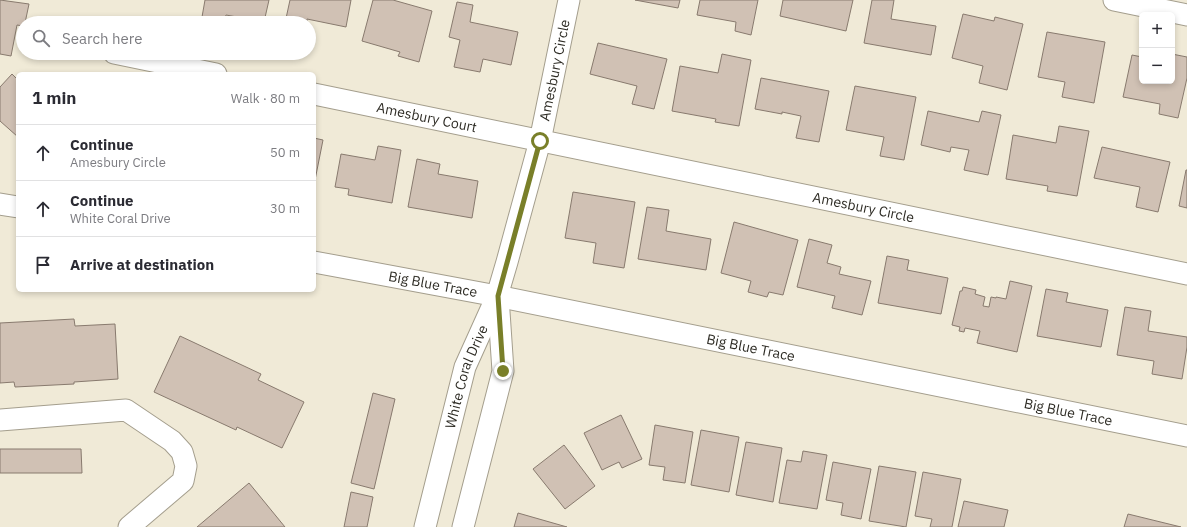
<!DOCTYPE html>
<meta charset="utf-8">
<style>
:root{--surface:#fff;--page:#f2f2f3;--text:#2b2b33;--muted:#7c7c81;--line:#e1e1e2}
body{margin:0;font-family:"IBM Plex Sans",sans-serif;background:var(--page);color:var(--text)}
.controls{position:absolute;right:12px;top:12px;display:grid;overflow:hidden;border-radius:6px;box-shadow:0 2px 6px #0003}
.controls button{width:36px;height:36px;display:grid;place-items:center;padding:0;border:0;border-bottom:1px solid var(--line);background:var(--surface);color:var(--text);font:20px sans-serif}
.stop{position:absolute;width:12px;height:12px;margin:-9px;border:3px solid #797f29;border-radius:50%;background:#fff}
.stop.end{background:#797f29;border-color:#fff;box-shadow:0 1px 4px #0008}
.list{margin:0;padding:0;list-style:none}
h2{display:flex;justify-content:space-between;align-items:center;height:52px;margin:0;padding:0 16px;font-size:17px}
h2 small{font-size:13px;font-weight:400;color:var(--muted)}
.list li{display:grid;grid-template-columns:26px 1fr auto;gap:12px;align-items:center;box-sizing:border-box;height:56px;padding:0 16px;border-top:1px solid var(--line)}
.list b{display:block;font-size:15px;white-space:nowrap}
.list p{margin:0;font-size:13px;white-space:nowrap;color:var(--muted)}
.list em{font-size:13px;font-style:normal;color:var(--muted)}
.icon{flex:none;width:22px;height:22px;fill:none;stroke:currentColor;stroke-width:2;stroke-linecap:round;stroke-linejoin:round}
.map{position:relative;flex:none;width:1187px;height:527px;overflow:hidden}
.search{position:absolute;background:var(--surface);box-shadow:0 2px 6px #0003;left:16px;top:16px;width:300px;height:44px;display:flex;align-items:center;gap:10px;box-sizing:border-box;padding:0 14px;border-radius:22px;color:var(--muted);font-size:15px}
.panel{position:absolute;background:var(--surface);box-shadow:0 2px 6px #0003;left:16px;top:72px;width:300px;height:220px;border-radius:6px}
.map>svg:first-child{display:block}
.building{fill:#d0c1b4;stroke:#887a6e}
.lines{fill:none;stroke-linecap:round;stroke-linejoin:round}
.minor-casing{stroke:#a49e8d;stroke-width:23}
.minor{stroke:#fff;stroke-width:21}
.route{stroke:#797f29;stroke-width:5}
.labels{text-anchor:middle;stroke-width:3;stroke-linejoin:round;paint-order:stroke}
.street-label{font-size:14px;fill:#2e2c25;stroke:#fff}
</style>
<div class="map">
<svg width="1187" height="527" viewBox="0 0 1187 527">
<rect width="100%" height="100%" fill="#f0ead7"/>
<path class="building" d="M0 0 29 4 25 23H23V26L17 25 11 56 0 54Z
M205 0H269L264 22 226 15 224 21 202 17Z
M290 0H351L346 27 307 19V23H285Z
M373 0H393L432 11 419 62 398 56 400 52 362 41Z
M635 0H680L678 8Z
M700 0H758L751 35 735 31 736 22 697 15Z
M783 0H853L846 31 780 16Z
M872 0H894L891 19 936 26 931 55 864 43Z
M457 2 473 5 470 22 518 32 511 65 483 59 480 72 454 67 460 40 449 37Z
M963 14 994 21 995 17 1023 24 1007 90 979 83 983 66 952 58Z
M1047 32 1105 42 1094 103 1062 97 1065 82 1038 77Z
M598 43 667 59 654 109 632 104 637 86 590 74Z
M722 54 751 60 739 126 715 122 716 119 672 111 680 66 718 73Z
M1172 54 1187 57V78L1178 118 1159 114 1160 104 1123 97 1132 55 1142 57V81H1172Z
M12 74 18 80V137L0 121V87Z
M761 78 829 91 819 142 796 138 801 116 782 112V114L755 109Z
M855 86 916 97 904 160 880 156 884 137 846 130Z
M928 111 979 122 982 111 1001 115 988 175 964 170 969 150 951 147 950 152 921 145Z
M1059 126 1089 131 1077 196 1047 191 1048 186 1006 179 1013 135 1056 143Z
M314 138 323 140 314 185Z
M378 146 401 150 392 203 348 195 349 189 335 187 341 154 375 160Z
M1102 147 1170 162 1158 212 1136 207 1140 187 1094 178Z
M417 159 440 164 438 174 478 181 472 218 408 207Z
M1186 170H1187V208L1179 206Z
M573 192 635 202 624 268 593 263 596 243 565 238Z
M647 207 669 210 666 231 711 239 706 270 638 259Z
M734 222 798 240 783 295 769 292 767 297 748 292 751 281 721 273Z
M809 239 832 245 827 263 841 267 839 274 871 281 862 315 832 308 835 296 797 287Z
M887 256 909 260 907 270 948 278 941 314 878 303Z
M1010 281 1032 286 1017 352 977 343 980 331 965 328 964 332 959 331 960 327 952 325 960 291H962L963 287 976 290 975 294 985 297 983 306 989 307 991 297 996 298V297L1006 299Z
M1046 289 1068 293 1066 302 1108 310 1101 347 1037 336Z
M1125 307 1151 311 1148 331 1187 337V347L1182 379 1152 374 1154 361 1117 355Z
M74 319 75 326 115 324 118 379 74 382V384L15 387 14 382 0 383V323Z
M180 336 261 374 258 380 304 402 282 448 237 427 236 430 154 392Z
M373 393 395 399 374 489 351 483Z
M621 415 642 459 622 468 619 462 602 470 584 433Z
M655 425 693 432 685 483 663 480 665 467 649 465Z
M701 430 739 437 729 492 691 485Z
M746 442 782 448 773 502 736 495Z
M564 445 595 486 565 509 533 469Z
M0 449H81L82 473H0Z
M803 451 827 455 817 509 779 503 787 460 801 462Z
M833 462 871 469 861 519 841 515 843 503 826 500Z
M879 466 916 472 906 527 869 521Z
M923 472 961 479 952 527H930L932 519 915 516Z
M249 483 285 527H197Z
M351 492 373 497 367 527H344Z
M964 501 1008 510 1004 527H958Z
M518 513 567 527H514Z
M1128 514 1181 527H1124Z"/>
<g class="lines">
<defs>
<g id="minor">
<path d="M1114 0 1187 15"/>
<path d="M114 53 216 74"/>
<path id="s1" d="M314 94 1187 274"/>
<path d="M0 204 18 207"/>
<path id="s2" d="M314 262 497 296 1187 436"/>
<path d="M0 420 126 410 172 441 182 452 186 466 183 481 129 527"/>
<path id="s3" d="M425 527 465 367 497 296 507 262 540 141 569 0"/>
<path d="M463 527 503 371 498 297"/>
</g>
</defs>
<use href="#minor" class="minor-casing"/>
<use href="#minor" class="minor"/>
</g>
<g class="lines">
<path class="route" d="M503 371 498 296 540 141"/>
</g>
<g class="labels">
<g class="street-label">
<text dy="5" stroke="none"><textPath href="#s3" startOffset="476">Amesbury Circle</textPath></text>
<text dy="5" stroke="none"><textPath href="#s1" startOffset="115">Amesbury Court</textPath></text>
<text dy="5" stroke="none"><textPath href="#s1" startOffset="561">Amesbury Circle</textPath></text>
<text dy="5" stroke="none"><textPath href="#s2" startOffset="121">Big Blue Trace</textPath></text>
<text dy="5" stroke="none"><textPath href="#s2" startOffset="445">Big Blue Trace</textPath></text>
<text dy="5" stroke="none"><textPath href="#s3" startOffset="156">White Coral Drive</textPath></text>
<text dy="5" stroke="none"><textPath href="#s2" startOffset="769">Big Blue Trace</textPath></text>
</g>
</g>
</svg>
<div class="controls">
<button>+</button>
<button>−</button>
</div>
<div class="stop" style="left:540px;top:141px"></div>
<div class="stop end" style="left:503px;top:371px"></div>
<div class="search"><svg class="icon" aria-label="search" viewBox="0 0 24 24"><circle cx="10" cy="10" r="6"/><path d="M15 15l6 6"/></svg>Search here</div>
<section class="panel">
<h2>1 min<small>Walk · 80 m</small></h2>
<ul class="list">
<li><svg class="icon" aria-label="ahead" viewBox="0 0 24 24"><path d="M12 20V5M6 11l6-6 6 6"/></svg><div><b>Continue</b><p>Amesbury Circle</p></div><em>50 m</em></li>
<li><svg class="icon" aria-label="ahead" viewBox="0 0 24 24"><path d="M12 20V5M6 11l6-6 6 6"/></svg><div><b>Continue</b><p>White Coral Drive</p></div><em>30 m</em></li>
<li><svg class="icon" aria-label="arrive" viewBox="0 0 24 24"><path d="M6 21V4h12l-3 4 3 4H6"/></svg><div><b>Arrive at destination</b></div></li>
</ul>
</section>
</div>
